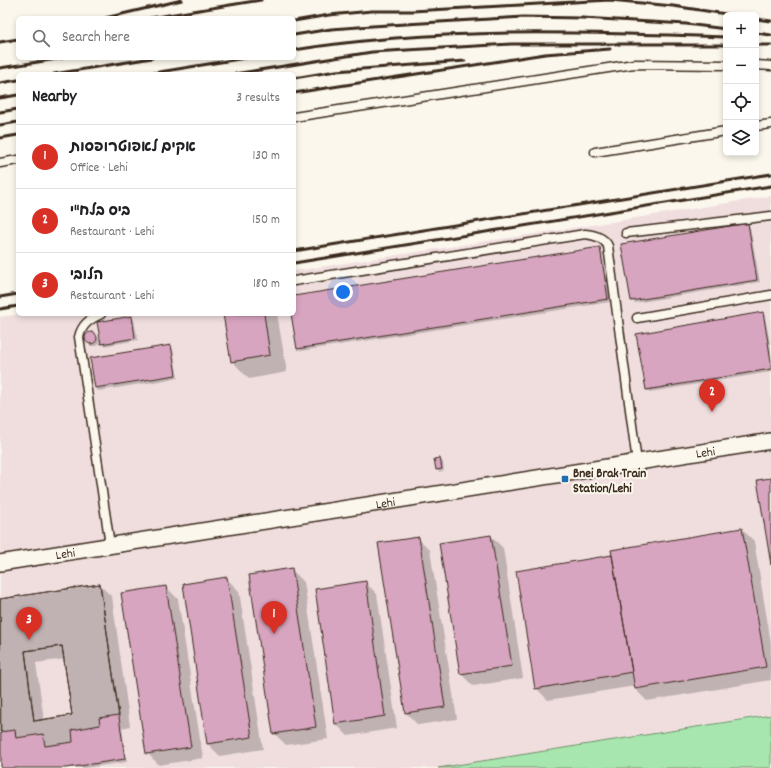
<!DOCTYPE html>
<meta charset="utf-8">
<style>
:root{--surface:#fff;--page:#f2f2f2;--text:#202124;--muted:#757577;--line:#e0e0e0;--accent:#d93025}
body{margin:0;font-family:Dekko,"Playpen Sans Hebrew",sans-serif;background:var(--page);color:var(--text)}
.controls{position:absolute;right:12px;top:12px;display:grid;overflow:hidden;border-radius:6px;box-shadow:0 2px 6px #0003}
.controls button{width:36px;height:36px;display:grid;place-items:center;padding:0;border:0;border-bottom:1px solid var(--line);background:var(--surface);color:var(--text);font:20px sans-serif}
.you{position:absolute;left:343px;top:292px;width:14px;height:14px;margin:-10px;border:3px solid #fff;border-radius:50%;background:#1a73e8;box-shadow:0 0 0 6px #1a73e833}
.badge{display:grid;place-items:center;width:26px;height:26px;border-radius:50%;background:var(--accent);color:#fff;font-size:13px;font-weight:700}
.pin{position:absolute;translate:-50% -33px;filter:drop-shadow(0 1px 2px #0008)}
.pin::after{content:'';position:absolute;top:21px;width:14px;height:12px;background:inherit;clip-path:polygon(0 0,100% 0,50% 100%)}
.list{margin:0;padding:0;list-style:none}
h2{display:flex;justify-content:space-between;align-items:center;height:52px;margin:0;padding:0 16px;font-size:17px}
h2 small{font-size:13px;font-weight:400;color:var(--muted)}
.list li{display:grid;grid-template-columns:26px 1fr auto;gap:12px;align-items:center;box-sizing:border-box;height:64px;padding:0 16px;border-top:1px solid var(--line)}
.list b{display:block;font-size:15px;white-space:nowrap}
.list p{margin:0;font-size:13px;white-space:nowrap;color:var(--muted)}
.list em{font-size:13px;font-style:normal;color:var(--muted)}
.icon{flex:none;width:22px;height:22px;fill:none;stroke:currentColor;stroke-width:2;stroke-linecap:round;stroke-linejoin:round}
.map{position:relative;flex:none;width:771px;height:768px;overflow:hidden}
.search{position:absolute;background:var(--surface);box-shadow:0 2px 6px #0003;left:16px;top:16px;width:280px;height:44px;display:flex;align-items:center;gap:10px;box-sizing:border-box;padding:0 14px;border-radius:6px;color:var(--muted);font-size:15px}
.panel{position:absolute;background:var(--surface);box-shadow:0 2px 6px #0003;left:16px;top:72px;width:280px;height:244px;border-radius:6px}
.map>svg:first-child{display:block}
.built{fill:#f0dedf}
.green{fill:#a7e7af;stroke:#718866}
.shadow{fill:#0003;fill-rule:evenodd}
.building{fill:#d8a5c0;stroke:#3b2a1e;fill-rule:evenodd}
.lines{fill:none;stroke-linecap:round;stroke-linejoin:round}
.lane-casing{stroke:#3b2a1e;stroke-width:11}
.street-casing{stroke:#3b2a1e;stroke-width:18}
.lane{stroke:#fbf7ec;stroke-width:8}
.street{stroke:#fbf7ec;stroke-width:15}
.rail{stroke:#3b2a1e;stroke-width:3}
.poi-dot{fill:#1f6fb2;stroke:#fbf7ec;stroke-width:1.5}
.labels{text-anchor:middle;stroke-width:4;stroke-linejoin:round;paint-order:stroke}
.street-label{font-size:13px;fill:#3b2a1e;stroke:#fbf7ec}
.poi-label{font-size:13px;font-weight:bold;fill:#3b2a1e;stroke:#fbf7ec;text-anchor:start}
</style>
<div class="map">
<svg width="771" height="768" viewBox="0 0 771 768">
<rect width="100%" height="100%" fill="#fbf7ec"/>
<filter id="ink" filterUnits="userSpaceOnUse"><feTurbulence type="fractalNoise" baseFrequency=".025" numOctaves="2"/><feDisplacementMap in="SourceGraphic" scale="8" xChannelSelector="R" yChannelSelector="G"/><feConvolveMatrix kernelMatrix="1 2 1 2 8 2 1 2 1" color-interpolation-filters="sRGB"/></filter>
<g filter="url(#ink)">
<path class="built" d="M771 196V714L436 768H0V317L21 314H294V271L611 222Z"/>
<path class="green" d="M771 715V768H438Z"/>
<path class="shadow" d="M747 224 750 227 760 282 635 303 632 301Z
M599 248 602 251 610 302 301 351 298 348 292 314H294V297Z
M762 313 765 316 771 350V372L650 392 647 390Z
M224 314H277L287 372 249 379 232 361Z
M131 318 134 320 138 340 104 346 102 343Z
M89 333 95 334 100 340 99 344 97 346H91L86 340 87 335Z
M171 346 173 349 178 378 98 391 96 388Z
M440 459 443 462 444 471 439 472 437 469Z
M742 529 754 541 771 643V680L647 701 635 689V686L548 700 536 688Z
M491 536 503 548 523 678 473 686 461 674Z
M418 538 430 550 457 719 418 725 406 713 380 544Z
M292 570 304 582 328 739 286 745 274 733Z
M227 579 239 591 263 749 220 756 208 744Z
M365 582 377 594 397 728 348 736 336 724Z
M100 585 112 597 130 726 122 728 127 762 85 768H2L0 756V600ZM65 659 73 716 44 720 36 663Z
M166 587 178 599 203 758 159 765 147 753Z"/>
<path class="building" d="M748 223 757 280 631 301 621 244Z
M600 247 608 299 297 349 291 314H294V296Z
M763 312 771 361V369L646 390 636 334Z
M223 314H264L270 355 231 362Z
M132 316 135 338 101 344 97 322Z
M85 338a6 6 0 1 1 12 0a6 6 0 1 1-12 0Z
M171 345 176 375 95 388 90 358Z
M440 458 442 469 436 470 434 459Z
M771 478V565L757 480Z
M742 528 766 667 635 689 611 550Z
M491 535 512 666 460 674 439 543Z
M419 537 445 707 405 713 378 543Z
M612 555 632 672 535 689 516 571Z
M292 568 316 727 273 734 249 575Z
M227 577 252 737 207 744 183 584Z
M366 581 385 716 335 724 315 589Z
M100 584 125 759 66 768H1L0 599ZM62 646 72 715 34 721 25 651Z
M100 584 119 715 99 718 100 725 72 730 73 742 45 746 43 734 16 738 15 730 0 732V599ZM62 646 72 715 34 721 25 651Z
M166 586 191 747 146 754 121 593Z"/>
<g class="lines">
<defs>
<path id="lane" d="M756 65 771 66
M294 117 634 64 726 65
M756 126 771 124
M595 152 726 131
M0 163 18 160
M626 233 771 216
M294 281 585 234C594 235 604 237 608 246L637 462
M101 314C90 319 82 324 79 337L110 545
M637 318 771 295"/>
<g id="street">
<path id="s1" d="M0 563 771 441"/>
</g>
</defs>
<use href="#lane" class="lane-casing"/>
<use href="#street" class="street-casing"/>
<use href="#lane" class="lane"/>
<use href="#street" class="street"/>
<path class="rail" d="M610 0 673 6 733 15
M105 18 182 0
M150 18 261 0
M756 19 771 21
M294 21 329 15 372 11H412L610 0
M756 33 771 35
M294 35 331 29 372 26 523 17 582 18 686 24 726 29
M0 42 18 39
M676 45H726
M756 45H771
M294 50C437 27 582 32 726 37
M0 68 63 58
M54 74 152 58
M147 74 245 58
M234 74 372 52 511 44H681
M294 78 336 71 465 61
M0 83 18 80
M294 93 545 54 610 49
M0 98 18 95
M0 112 18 109
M0 125 18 122
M0 138 18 135
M294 251 771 174
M294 263 771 186
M0 297 18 294
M0 309 18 306"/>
</g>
</g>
<rect class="poi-dot" x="561" y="475" width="8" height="8" rx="2"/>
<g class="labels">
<g class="street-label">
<text dy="5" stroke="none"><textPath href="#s1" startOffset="714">Lehi</textPath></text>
<text dy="5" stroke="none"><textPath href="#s1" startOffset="390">Lehi</textPath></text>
<text dy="5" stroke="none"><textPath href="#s1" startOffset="66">Lehi</textPath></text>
</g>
<g class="poi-label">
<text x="573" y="477">Bnei Brak Train<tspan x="573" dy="15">Station/Lehi</tspan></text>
</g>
</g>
</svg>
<div class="controls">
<button>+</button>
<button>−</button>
<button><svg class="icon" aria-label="locate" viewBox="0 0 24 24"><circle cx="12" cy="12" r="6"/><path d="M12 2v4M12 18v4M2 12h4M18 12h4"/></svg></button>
<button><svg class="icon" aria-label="layers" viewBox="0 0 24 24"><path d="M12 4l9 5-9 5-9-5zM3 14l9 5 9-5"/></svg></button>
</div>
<div class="you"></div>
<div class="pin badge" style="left:274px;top:634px">1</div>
<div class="pin badge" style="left:712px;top:412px">2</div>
<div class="pin badge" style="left:29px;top:640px">3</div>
<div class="search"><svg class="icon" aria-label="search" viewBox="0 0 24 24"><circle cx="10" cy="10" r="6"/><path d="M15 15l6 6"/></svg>Search here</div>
<section class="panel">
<h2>Nearby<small>3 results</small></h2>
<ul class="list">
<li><span class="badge">1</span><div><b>אקים לאפוטרופסות</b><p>Office · Lehi</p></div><em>130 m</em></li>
<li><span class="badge">2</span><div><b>ביס בלח&quot;י</b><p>Restaurant · Lehi</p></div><em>150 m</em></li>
<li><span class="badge">3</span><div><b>הלובי</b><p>Restaurant · Lehi</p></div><em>180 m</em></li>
</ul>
</section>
</div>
